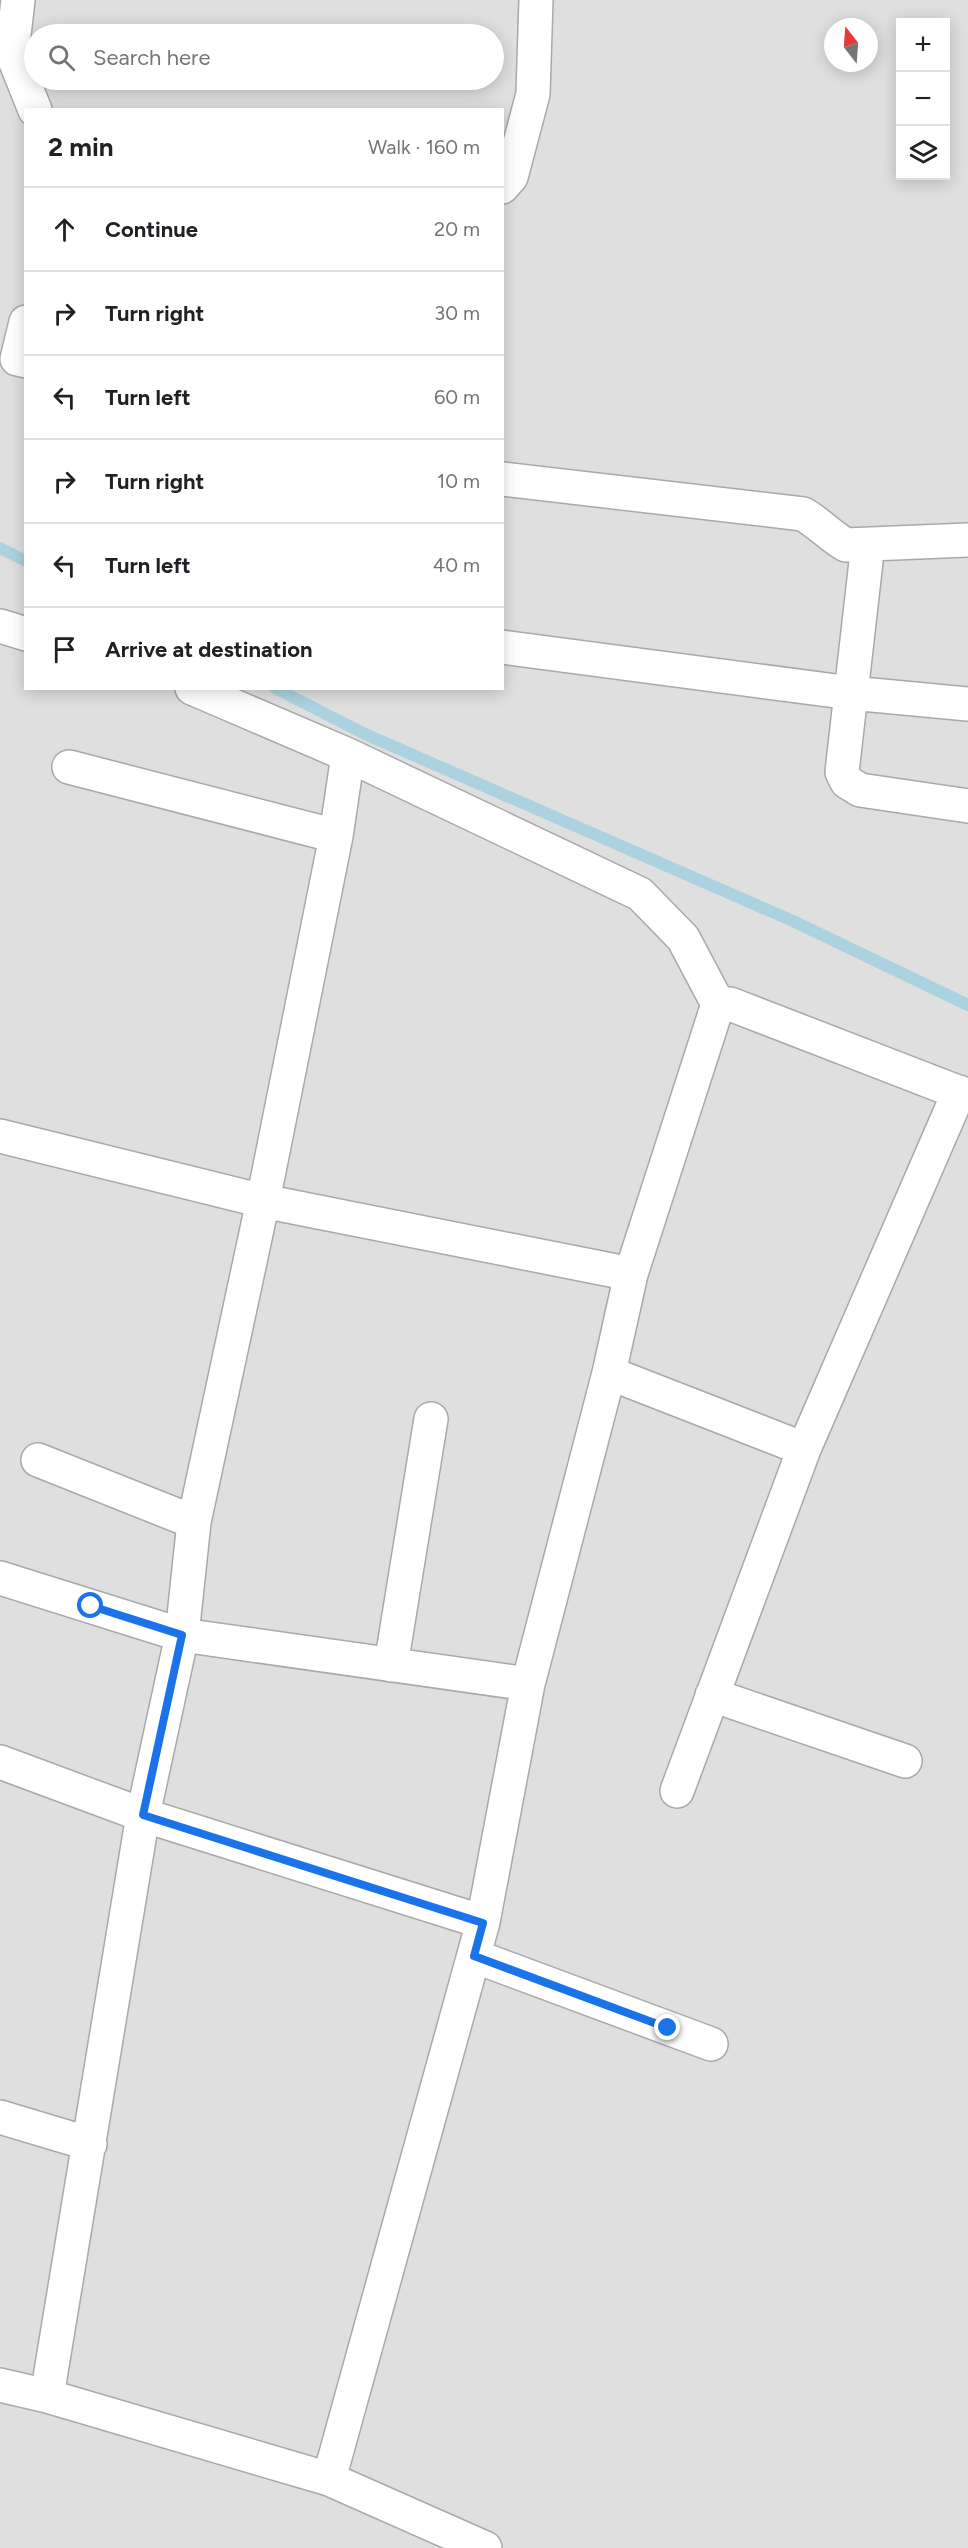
<!DOCTYPE html>
<meta charset="utf-8">
<style>
:root{--surface:#fff;--page:#f2f2f2;--text:#202124;--muted:#757577;--line:#e0e0e0}
body{margin:0;font-family:Figtree,sans-serif;background:var(--page);color:var(--text)}
.controls{position:absolute;right:18px;top:18px;display:grid;overflow:hidden;border-radius:0px;box-shadow:0 3px 15px #0003}
.controls button{width:54px;height:54px;display:grid;place-items:center;padding:0;border:0;border-bottom:2px solid var(--line);background:var(--surface);color:var(--text);font:30px sans-serif}
.compass{position:absolute;left:824px;top:18px;width:54px;height:54px;border-radius:50%;background:var(--surface);box-shadow:0 3px 15px #0003;rotate:343deg}
.stop{position:absolute;width:18px;height:18px;margin:-14px;border:4px solid #1a73e8;border-radius:50%;background:#fff}
.stop.end{background:#1a73e8;border-color:#fff;box-shadow:0 2px 6px #0008}
.list{margin:0;padding:0;list-style:none}
h2{display:flex;justify-content:space-between;align-items:center;height:78px;margin:0;padding:0 24px;font-size:26px}
h2 small{font-size:20px;font-weight:400;color:var(--muted)}
.list li{display:grid;grid-template-columns:39px 1fr auto;gap:18px;align-items:center;box-sizing:border-box;height:84px;padding:0 24px;border-top:2px solid var(--line)}
.list b{display:block;font-size:22px;white-space:nowrap}
.list em{font-size:20px;font-style:normal;color:var(--muted)}
.icon{flex:none;width:33px;height:33px;fill:none;stroke:currentColor;stroke-width:2;stroke-linecap:round;stroke-linejoin:round}
.map{position:relative;flex:none;width:968px;height:2548px;overflow:hidden}
.search{position:absolute;background:var(--surface);box-shadow:0 3px 15px #0003;left:24px;top:24px;width:480px;height:66px;display:flex;align-items:center;gap:15px;box-sizing:border-box;padding:0 21px;border-radius:33px;color:var(--muted);font-size:22px}
.panel{position:absolute;background:var(--surface);box-shadow:0 3px 15px #0003;left:24px;top:108px;width:480px;height:582px;border-radius:0px}
.map>svg:first-child{display:block}
.residential{fill:#e0dfdf;fill-rule:evenodd}
.lines{fill:none;stroke-linecap:round;stroke-linejoin:round}
.stream{stroke:#aad3df;stroke-width:12}
.minor-casing{stroke:#a9a9a9;stroke-width:36}
.minor{stroke:#fff;stroke-width:33}
.route{stroke:#1a73e8;stroke-width:8}
</style>
<div class="map">
<svg width="968" height="2548" viewBox="0 0 968 2548">
<rect width="100%" height="100%" fill="#f2efe9"/>
<path class="residential" d="M0 0H968V2548H0ZM900 22H946V176H900ZM833 27H869V63H833ZM34 34H494V80H34ZM26 110H502V688H26Z"/>
<g class="lines">
<path class="stream" d="M0 548 26 561
M275 688 365 734 793 921 968 1005"/>
<defs>
<path id="minor" d="M18 0 12 53 35 110
M502 187 511 177 533 94 536 0
M26 322 17 359 26 361
M502 479 803 514C819 523 830 536 846 545L968 540
M868 544 842 772 847 782 860 790 968 806
M0 626 26 634
M502 647 851 693 968 704
M192 688 348 755 640 894 683 938 718 1004
M69 767 336 836
M718 1004H730L968 1096
M0 1136 263 1201 631 1274
M609 1373 804 1449
M38 1460 194 1522
M0 1578 182 1635 528 1684
M391 1665 431 1419
M712 1695 905 1761
M0 1762 143 1815 483 1922
M677 1791 804 1449 959 1092
M474 1956 711 2044
M0 2117 90 2144
M0 2385 47 2396 329 2479 485 2548
M47 2396 143 1815 182 1635 194 1522 263 1201 336 836 348 755
M329 2479 483 1922 528 1684 609 1373 631 1274 718 1004"/>
</defs>
<use href="#minor" class="minor-casing"/>
<use href="#minor" class="minor"/>
</g>
<g class="lines">
<path class="route" d="M91 1606 182 1635 143 1815 483 1923 474 1956 668 2028"/>
</g>
</svg>
<div class="controls">
<button>+</button>
<button>−</button>
<button><svg class="icon" aria-label="layers" viewBox="0 0 24 24"><path d="M12 4l9 5-9 5-9-5zM3 14l9 5 9-5"/></svg></button>
</div>
<svg class="compass" viewBox="-18 -18 36 36"><path d="M0-13l5 13h-10z" fill="#e53935"/><path d="M0 13l5-13h-10z" fill="#757577"/></svg>
<div class="stop" style="left:91px;top:1606px"></div>
<div class="stop end" style="left:668px;top:2028px"></div>
<div class="search"><svg class="icon" aria-label="search" viewBox="0 0 24 24"><circle cx="10" cy="10" r="6"/><path d="M15 15l6 6"/></svg>Search here</div>
<section class="panel">
<h2>2 min<small>Walk · 160 m</small></h2>
<ul class="list">
<li><svg class="icon" aria-label="ahead" viewBox="0 0 24 24"><path d="M12 20V5M6 11l6-6 6 6"/></svg><div><b>Continue</b></div><em>20 m</em></li>
<li><svg class="icon" aria-label="right" viewBox="0 0 24 24"><path d="M7 20v-9h11M14 6l5 5-5 5"/></svg><div><b>Turn right</b></div><em>30 m</em></li>
<li><svg class="icon" aria-label="left" viewBox="0 0 24 24"><path d="M17 20v-9H6M10 6l-5 5 5 5"/></svg><div><b>Turn left</b></div><em>60 m</em></li>
<li><svg class="icon" aria-label="right" viewBox="0 0 24 24"><path d="M7 20v-9h11M14 6l5 5-5 5"/></svg><div><b>Turn right</b></div><em>10 m</em></li>
<li><svg class="icon" aria-label="left" viewBox="0 0 24 24"><path d="M17 20v-9H6M10 6l-5 5 5 5"/></svg><div><b>Turn left</b></div><em>40 m</em></li>
<li><svg class="icon" aria-label="arrive" viewBox="0 0 24 24"><path d="M6 21V4h12l-3 4 3 4H6"/></svg><div><b>Arrive at destination</b></div></li>
</ul>
</section>
</div>
